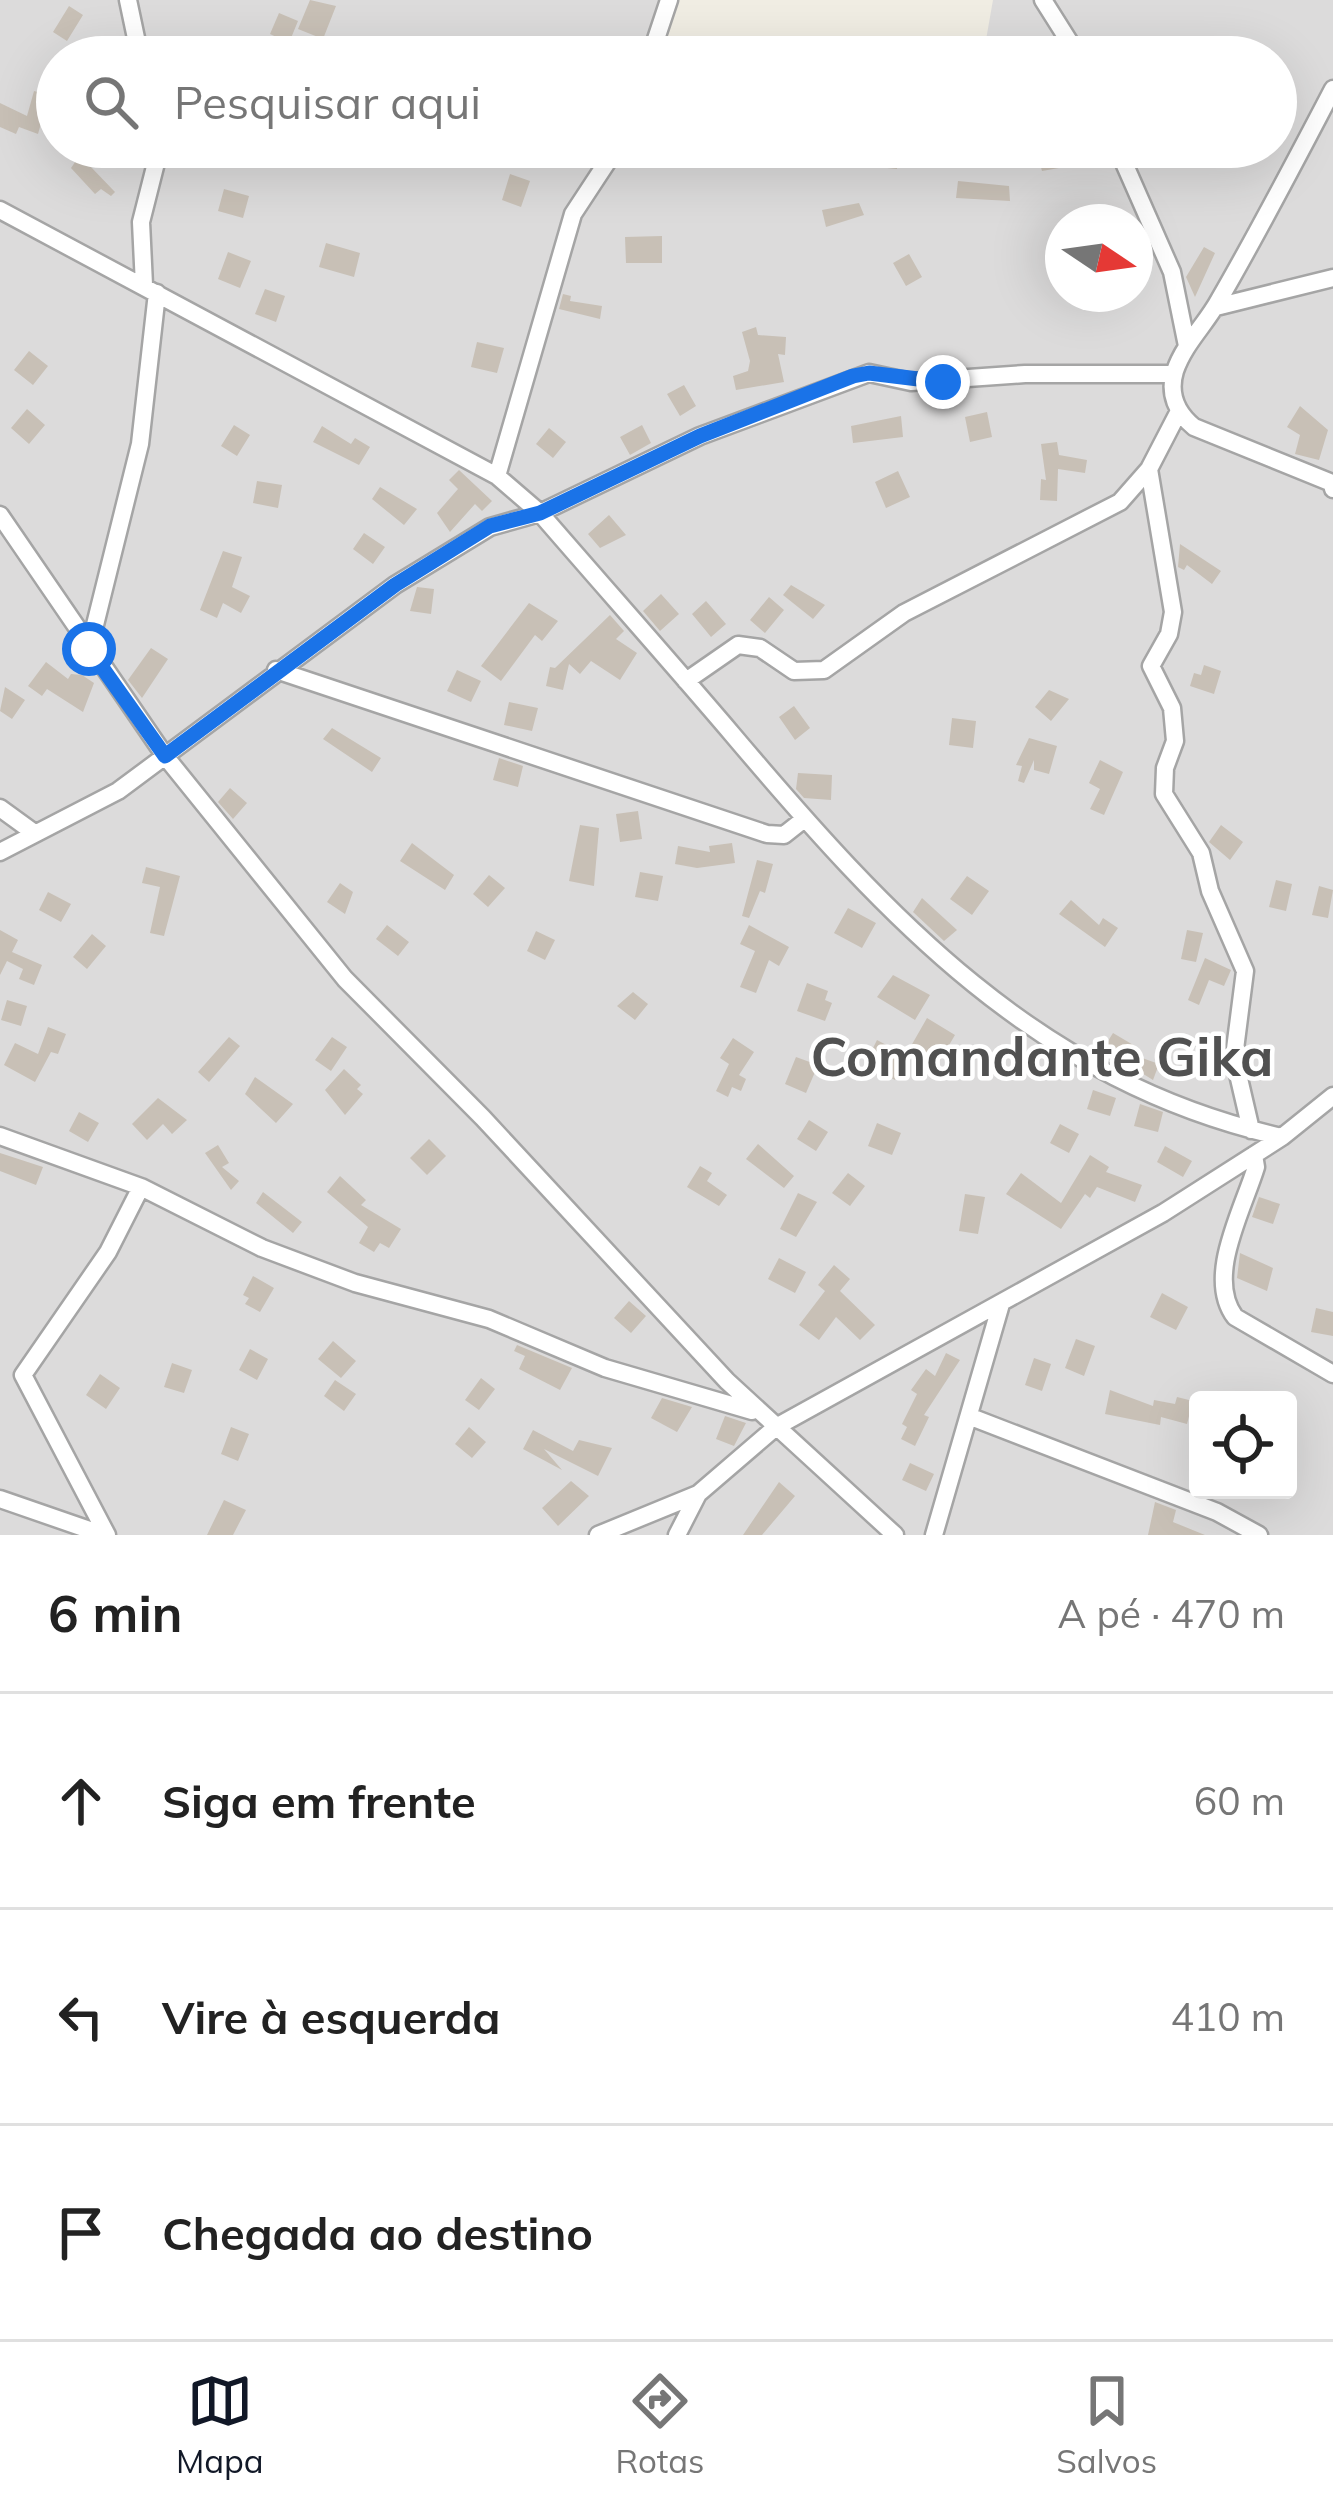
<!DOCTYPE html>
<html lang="pt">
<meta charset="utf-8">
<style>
:root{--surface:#fff;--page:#f2f2f2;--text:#222;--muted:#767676;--line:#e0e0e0;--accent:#111827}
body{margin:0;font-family:Mulish,sans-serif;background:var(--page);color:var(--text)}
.controls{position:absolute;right:36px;bottom:36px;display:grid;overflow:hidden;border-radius:12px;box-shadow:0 12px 48px #0002}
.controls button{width:108px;height:108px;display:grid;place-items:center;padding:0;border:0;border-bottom:3px solid var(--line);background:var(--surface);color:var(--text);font:60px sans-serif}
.compass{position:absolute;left:1045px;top:204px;width:108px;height:108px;border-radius:50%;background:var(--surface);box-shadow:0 12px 48px #0002;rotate:103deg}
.stop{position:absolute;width:36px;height:36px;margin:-27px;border:9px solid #1a73e8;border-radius:50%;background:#fff}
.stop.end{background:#1a73e8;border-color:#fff;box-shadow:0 3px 12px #0008}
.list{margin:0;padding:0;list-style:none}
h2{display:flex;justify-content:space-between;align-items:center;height:156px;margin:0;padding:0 48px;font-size:51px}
h2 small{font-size:39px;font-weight:400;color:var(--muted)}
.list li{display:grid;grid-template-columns:78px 1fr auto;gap:36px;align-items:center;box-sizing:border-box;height:216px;padding:0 48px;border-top:3px solid var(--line)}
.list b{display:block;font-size:45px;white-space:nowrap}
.list em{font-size:39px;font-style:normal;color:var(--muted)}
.icon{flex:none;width:66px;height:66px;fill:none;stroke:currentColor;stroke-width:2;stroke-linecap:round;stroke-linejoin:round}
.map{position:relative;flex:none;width:1333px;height:1535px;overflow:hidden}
.search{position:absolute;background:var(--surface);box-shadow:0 12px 48px #0002;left:36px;right:36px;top:36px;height:132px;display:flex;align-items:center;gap:30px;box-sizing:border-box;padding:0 42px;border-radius:66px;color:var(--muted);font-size:45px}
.sheet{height:804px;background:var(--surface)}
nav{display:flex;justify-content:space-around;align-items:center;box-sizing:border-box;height:168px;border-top:3px solid var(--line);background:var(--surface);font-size:33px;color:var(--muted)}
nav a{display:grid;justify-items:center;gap:6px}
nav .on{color:var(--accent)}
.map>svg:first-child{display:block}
.residential{fill:#dcdbdb;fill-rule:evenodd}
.building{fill:#c8c0b6}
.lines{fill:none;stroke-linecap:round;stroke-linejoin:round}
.street-casing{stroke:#a5a5a5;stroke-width:21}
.street{stroke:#fff;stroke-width:16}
.route{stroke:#1a73e8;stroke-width:15}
.labels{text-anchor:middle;stroke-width:9;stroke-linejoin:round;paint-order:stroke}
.district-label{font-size:54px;font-weight:bold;fill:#515151;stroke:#fff}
</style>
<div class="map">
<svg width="1333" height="1535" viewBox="0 0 1333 1535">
<rect width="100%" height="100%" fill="#f0ede3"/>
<path class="residential" d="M0 0H664L653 49 725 57H57V147H1276V57H983L993 0H1333V1535H0ZM1063 222H1135V294H1063ZM1198 1400H1288V1490H1198Z"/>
<path class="building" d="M310 0 336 6 323 39 298 29Z
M69 6 83 15 67 41 53 32Z
M279 13 298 21 289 43 270 34Z
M34 91 49 95 38 134 19 127 16 134 0 127V103L27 116Z
M1048 147H1094L1098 161 1042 171 1036 150Z
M849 148 864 151 863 157 897 155V169L838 163V158H848Z
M84 149 96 157 90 166 115 192 111 196 101 189 95 194 71 168Z
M510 174 530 181 521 207 502 200Z
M958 181 1009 186 1010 201 956 198Z
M224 189 249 196 243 218 218 211Z
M859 203 864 215 826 227 822 210Z
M662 236V263H626L625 237Z
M326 243 360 253 354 277 319 267Z
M1204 247 1215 253 1195 297 1186 277Z
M228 252 251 261 240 288 218 279Z
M909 254 922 277 906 286 893 263Z
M265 289 285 296 276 322 255 314Z
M563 294 571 296 570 301 602 306 600 319 559 309Z
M756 327 758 335 786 337 785 355 778 354 784 382 736 390 733 376 748 371 750 361 742 332Z
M477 342 504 348 497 373 471 367Z
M29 351 48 366 33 385 14 370Z
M684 385 696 406 680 416 667 394Z
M1300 406 1328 430 1319 460 1295 454 1300 435 1287 427Z
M27 409 45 425 29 444 11 428Z
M987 412 992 437 970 442 965 417Z
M901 416 903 437 853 443 851 426Z
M234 425 250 435 237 456 221 446Z
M642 425 651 443 630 455 620 437Z
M322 426 351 444 355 438 370 447 359 465 313 442Z
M549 428 566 442 553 458 536 444Z
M1057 442 1059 455 1087 460 1085 473 1058 469 1057 501 1040 500 1041 479 1046 480 1041 444Z
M459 470 492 501 482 511 475 504 450 532 437 513 458 489 449 480Z
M898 471 910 497 886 508 875 482Z
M257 481 282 485 278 508 253 503Z
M380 487 417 509 404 525 372 499Z
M609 515 626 535 600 548 588 534Z
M364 533 385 547 373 564 353 549Z
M1180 544 1221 571 1212 584 1187 565 1184 570 1178 567Z
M223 551 242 557 232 587 250 596 241 613 223 603 217 618 200 610Z
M791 585 825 605 813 619 783 595Z
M417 587 434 589 431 614 410 611Z
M661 594 679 614 660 631 643 611Z
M769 597 784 610 765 633 750 620Z
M706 601 726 624 711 637 692 614Z
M529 603 558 621 542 641 535 635 501 681 481 666Z
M610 615 624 631 616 639 637 653 620 680 591 661 580 674 569 664 563 690 546 686 550 667 555 668Z
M151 648 168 659 142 698 128 680Z
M46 662 68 679 71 674 82 675 94 683 83 712 47 689 42 696 28 686Z
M1204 665 1221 671 1214 694 1190 686 1194 673 1201 675Z
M457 670 481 681 471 702 447 691Z
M5 687 25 700 12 719 0 711Z
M1049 690 1069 699 1051 721 1035 707Z
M509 702 538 708 532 731 504 725Z
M794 706 810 728 795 740 779 717Z
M952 718 976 721 973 748 949 745Z
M332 728 381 758 372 772 323 739Z
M1029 738 1057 746 1049 774 1034 770V760L1024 783 1018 781 1022 766 1016 765Z
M499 758 523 766 518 787 493 780Z
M1100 760 1123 772 1104 815 1090 809 1100 789 1089 783Z
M798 773 832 775 831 800 804 798 796 789Z
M230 788 247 803 233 819 218 802Z
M638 811 642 839 620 842 616 814Z
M580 825 599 828 594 886 569 881Z
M1221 825 1243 842 1230 860 1209 842Z
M412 843 454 875 445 890 400 861Z
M732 843 735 863 697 868 675 864 678 846 710 852 709 846Z
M757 860 773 864 765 893 760 891 749 918 742 916Z
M146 867 180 876 164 936 150 933 160 887 142 883Z
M640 872 663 876 658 901 635 897Z
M489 875 505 888 488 907 473 894Z
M967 876 989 891 972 915 950 899Z
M1276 880 1292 884 1286 911 1269 907Z
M340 883 353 892 345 914 327 902Z
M1319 886 1333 890 1328 918 1312 915Z
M48 892 71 904 61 922 39 910Z
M922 898 957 930 944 941 913 912Z
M1071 900 1099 925 1103 918 1118 928 1105 947 1059 914Z
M848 908 876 923 862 948 834 933Z
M387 925 409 942 398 956 376 939Z
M749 925 789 947 779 966 769 960 756 993 740 987 755 951 740 944Z
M0 930 18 940 12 952 42 965 34 985 19 979 23 969 7 961 0 975Z
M1187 930 1203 933 1196 962 1181 959Z
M536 931 555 940 545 960 527 951Z
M92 934 106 946 87 969 73 957Z
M1205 958 1231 970 1224 986 1209 980 1199 1005 1188 1000Z
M893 975 930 995 915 1020 877 997Z
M807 983 828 991 825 1000 832 1003 825 1021 797 1011Z
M633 992 648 1004 635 1020 617 1006Z
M7 1000 27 1006 21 1026 1 1020Z
M927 1018 955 1035 935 1069 907 1053Z
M48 1027 66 1034 58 1054 51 1052 35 1082 4 1065 15 1043 38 1054Z
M1113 1033 1135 1046 1131 1054 1159 1064 1153 1080 1103 1049Z
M229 1037 240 1046 209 1082 198 1072Z
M332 1037 347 1047 331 1071 315 1060Z
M733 1038 754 1052 739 1075 746 1079 741 1091 732 1087 728 1097 716 1091 729 1064 720 1058Z
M877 1040 907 1056 895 1080 865 1064Z
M796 1057 818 1065 806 1093 785 1084Z
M344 1069 361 1085 357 1089 363 1094 345 1115 325 1090Z
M255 1077 293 1104 276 1123 245 1094Z
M1093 1090 1116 1098 1110 1116 1087 1109Z
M158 1098 187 1120 172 1134 163 1124 147 1140 132 1124Z
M1140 1104 1163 1112 1158 1132 1134 1126Z
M79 1112 99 1123 88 1142 69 1131Z
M809 1120 828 1132 816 1151 797 1139Z
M877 1123 901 1133 892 1155 868 1146Z
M1060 1124 1079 1134 1069 1153 1050 1143Z
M429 1139 446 1156 427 1175 410 1158Z
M758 1144 794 1176 784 1188 746 1159Z
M218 1145 229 1163 222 1167 239 1181 231 1190 205 1153Z
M1165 1146 1192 1161 1183 1177 1157 1162Z
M0 1153 43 1167 36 1185 0 1171Z
M1090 1155 1109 1167 1106 1172 1142 1185 1135 1202 1097 1187 1090 1198 1085 1194 1061 1229 1006 1194 1021 1173 1061 1203Z
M700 1166 712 1173 707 1181 727 1195 719 1206 687 1187Z
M848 1173 865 1186 850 1206 832 1193Z
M340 1176 366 1200 361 1205 401 1229 389 1248 380 1243 374 1252 359 1243 368 1227 327 1192Z
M263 1192 302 1222 293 1233 256 1203Z
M798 1193 817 1202 796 1237 780 1229Z
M965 1194 985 1197 978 1234 959 1231Z
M1259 1197 1280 1204 1273 1224 1252 1217Z
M1240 1253 1273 1268 1267 1291 1237 1278Z
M779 1258 806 1272 795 1293 768 1279Z
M834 1265 850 1279 840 1291 875 1325 860 1340 836 1317 819 1340 799 1325 825 1291 818 1285Z
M253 1276 274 1288 260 1312 245 1304 249 1298 243 1295Z
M1162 1293 1188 1307 1176 1330 1150 1317Z
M629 1301 646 1316 631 1333 614 1318Z
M1316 1308 1333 1312V1336L1311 1332Z
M1076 1339 1095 1346 1084 1376 1065 1368Z
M333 1341 356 1361 341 1378 318 1359Z
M517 1345 572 1368 560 1390 519 1369 525 1356 514 1351Z
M250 1349 268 1359 257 1380 239 1370Z
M946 1353 960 1360 924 1415 929 1417 915 1446 901 1439 907 1427 902 1424 917 1394 911 1390 926 1369 935 1376Z
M1034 1358 1051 1364 1042 1391 1025 1385Z
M172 1363 192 1370 184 1393 164 1387Z
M100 1374 120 1388 106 1409 86 1395Z
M481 1378 495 1389 479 1410 465 1400Z
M335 1380 356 1394 344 1411 324 1396Z
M1110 1390 1153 1406 1154 1400 1175 1404 1177 1397 1193 1401 1187 1424 1161 1417 1160 1425 1105 1414Z
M662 1398 692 1407 677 1432 651 1418Z
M725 1416 746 1423 734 1446 716 1439Z
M231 1427 249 1434 238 1461 221 1454Z
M469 1427 486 1442 472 1458 455 1444Z
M533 1430 573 1451 579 1440 612 1448 598 1476 544 1449 562 1470 523 1449Z
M910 1463 934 1474 926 1491 902 1480Z
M571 1481 589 1496 558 1526 542 1508Z
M779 1482 795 1496 762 1535H743Z
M224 1500 246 1510 233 1535H207Z
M1155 1502 1176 1510 1173 1522 1205 1535H1148Z"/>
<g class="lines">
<defs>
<path id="street" d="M128 0 140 57
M1043 0 1079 57
M650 57 669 0
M1333 89C1296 160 1259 231 1219 300 1206 324 1184 344 1175 371 1168 394 1177 413 1194 427L1332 483 1333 489
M1117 147 1172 272 1187 346
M0 210 497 476 540 513C604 587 669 660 732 734 887 917 1037 1082 1282 1137
M144 285 141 222 160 147
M1216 307 1333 278
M1149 469 1173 612 1169 634 1151 666 1172 708 1175 741 1165 768 1164 794 1201 853 1210 891 1245 971 1234 1057 1251 1130
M497 476 573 214 617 147
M0 515 165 756 345 979 483 1118 727 1381 895 1535
M89 649 140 444 157 293
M276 670 767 834 784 835 803 820
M686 681 738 645 760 648 794 671 824 670 904 613 1120 502 1149 469 1178 413
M0 808 33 832
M0 852 118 791 395 585 490 527 540 513 700 436 869 373 911 382 1025 374H1174
M0 1136 141 1187 262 1248 355 1283 489 1319 605 1368 752 1411
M1254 1155 1256 1167C1243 1210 1205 1277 1235 1317L1333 1374
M971 1417 1217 1512 1259 1535
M0 1499 104 1535
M107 1535 23 1375 108 1252 141 1187
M598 1535 698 1494
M677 1535 698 1494 776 1427 1163 1213 1282 1137 1333 1096
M934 1535 1001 1304"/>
</defs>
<use href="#street" class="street-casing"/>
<use href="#street" class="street"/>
</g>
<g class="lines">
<path class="route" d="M89 649 165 756 395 585 490 526 540 513 700 436 853 376 869 373 943 382"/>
</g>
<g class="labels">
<g class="district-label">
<text x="1042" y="1076">Comandante Gika</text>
</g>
</g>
</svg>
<div class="controls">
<button><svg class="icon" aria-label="locate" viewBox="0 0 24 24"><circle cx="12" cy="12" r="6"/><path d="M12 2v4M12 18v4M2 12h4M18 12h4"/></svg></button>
</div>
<svg class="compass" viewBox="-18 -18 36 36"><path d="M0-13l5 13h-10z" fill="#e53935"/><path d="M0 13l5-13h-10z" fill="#767676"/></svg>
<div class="stop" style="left:89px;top:649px"></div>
<div class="stop end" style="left:943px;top:382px"></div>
<div class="search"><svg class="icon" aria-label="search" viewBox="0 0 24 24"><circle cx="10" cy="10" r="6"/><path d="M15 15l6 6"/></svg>Pesquisar aqui</div>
</div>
<section class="sheet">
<h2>6 min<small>A pé · 470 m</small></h2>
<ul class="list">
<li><svg class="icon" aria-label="ahead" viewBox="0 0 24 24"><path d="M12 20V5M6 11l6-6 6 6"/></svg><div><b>Siga em frente</b></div><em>60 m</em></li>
<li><svg class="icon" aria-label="left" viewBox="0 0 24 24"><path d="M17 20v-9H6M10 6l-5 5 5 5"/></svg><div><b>Vire à esquerda</b></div><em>410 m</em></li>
<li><svg class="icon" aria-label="arrive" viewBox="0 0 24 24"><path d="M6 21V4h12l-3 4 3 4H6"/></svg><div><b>Chegada ao destino</b></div></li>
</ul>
</section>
<nav>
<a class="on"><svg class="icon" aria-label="map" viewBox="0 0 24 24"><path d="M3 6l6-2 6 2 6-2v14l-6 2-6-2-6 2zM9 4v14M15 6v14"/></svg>Mapa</a>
<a><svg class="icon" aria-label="directions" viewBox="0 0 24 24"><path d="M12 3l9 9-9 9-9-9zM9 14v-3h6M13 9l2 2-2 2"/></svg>Rotas</a>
<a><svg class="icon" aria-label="saved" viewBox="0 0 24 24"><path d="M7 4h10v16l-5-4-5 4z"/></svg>Salvos</a>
</nav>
